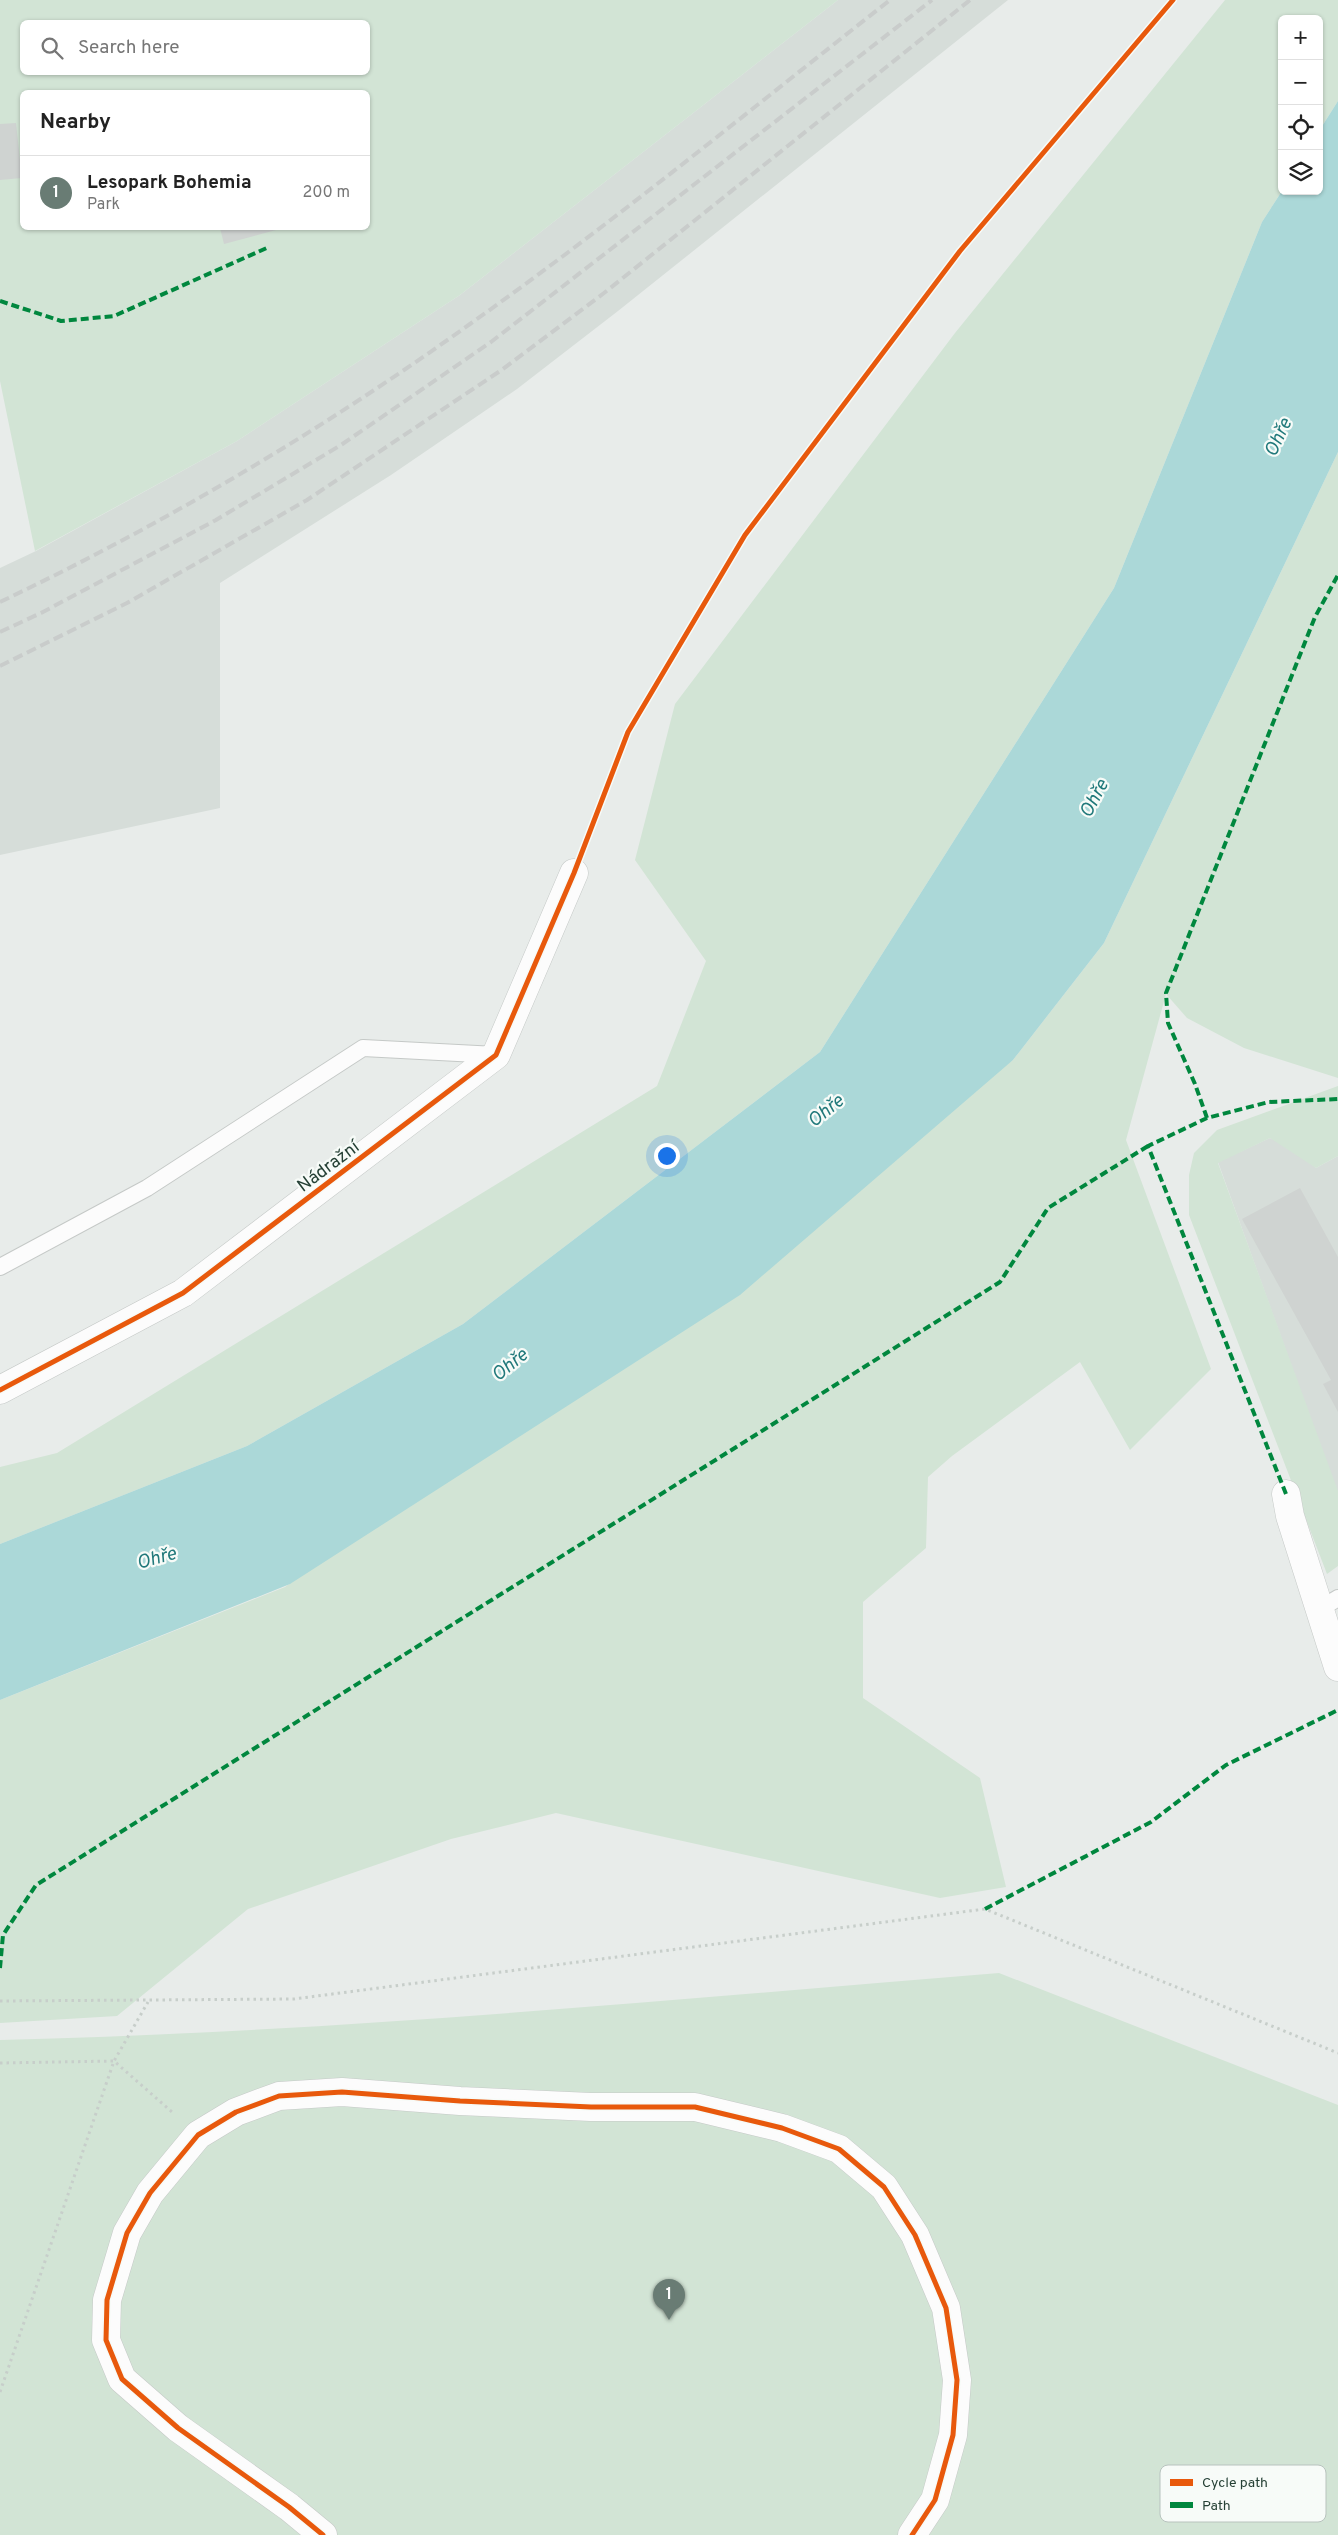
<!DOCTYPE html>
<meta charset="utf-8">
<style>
:root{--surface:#fff;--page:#f6f6f6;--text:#222;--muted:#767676;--line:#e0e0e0;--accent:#697c74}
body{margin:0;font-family:Overpass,sans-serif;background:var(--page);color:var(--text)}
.controls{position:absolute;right:15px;top:15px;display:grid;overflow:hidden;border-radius:8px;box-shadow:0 1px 4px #0004}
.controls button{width:45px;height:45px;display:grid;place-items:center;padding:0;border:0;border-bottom:1px solid var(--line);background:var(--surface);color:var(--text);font:25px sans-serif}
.you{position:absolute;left:666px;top:1155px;width:18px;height:18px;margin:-12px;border:4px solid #fff;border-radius:50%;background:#1a73e8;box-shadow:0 0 0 8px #1a73e833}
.badge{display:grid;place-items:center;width:32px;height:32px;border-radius:50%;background:var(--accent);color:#fff;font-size:16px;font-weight:700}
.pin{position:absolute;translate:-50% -41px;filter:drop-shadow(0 1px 2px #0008)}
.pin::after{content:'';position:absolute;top:26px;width:18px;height:15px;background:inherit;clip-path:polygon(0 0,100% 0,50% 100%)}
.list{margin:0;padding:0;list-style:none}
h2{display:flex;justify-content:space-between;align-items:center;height:65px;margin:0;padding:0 20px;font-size:21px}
h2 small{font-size:16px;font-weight:400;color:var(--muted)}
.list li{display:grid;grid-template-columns:32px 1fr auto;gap:15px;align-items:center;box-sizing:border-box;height:75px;padding:0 20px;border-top:1px solid var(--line)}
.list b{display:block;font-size:19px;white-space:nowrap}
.list p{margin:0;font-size:16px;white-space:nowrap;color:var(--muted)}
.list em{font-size:16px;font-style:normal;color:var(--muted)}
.icon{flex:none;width:28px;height:28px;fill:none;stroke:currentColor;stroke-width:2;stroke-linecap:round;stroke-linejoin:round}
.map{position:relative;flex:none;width:1338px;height:2535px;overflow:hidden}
.search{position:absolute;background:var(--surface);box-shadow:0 1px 4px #0004;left:20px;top:20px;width:350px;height:55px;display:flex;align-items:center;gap:12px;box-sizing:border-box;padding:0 18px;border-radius:8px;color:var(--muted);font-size:19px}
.panel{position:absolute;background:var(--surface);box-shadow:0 1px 4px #0004;left:20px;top:90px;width:350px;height:140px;border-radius:8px}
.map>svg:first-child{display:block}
.built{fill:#d6ddd9}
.green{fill:#d2e4d5;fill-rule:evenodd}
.water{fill:#abd8d8}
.building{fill:#cfd3d1}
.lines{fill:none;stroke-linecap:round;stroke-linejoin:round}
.lane-casing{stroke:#c5c9c7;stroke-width:18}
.street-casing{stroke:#c5c9c7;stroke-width:29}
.path{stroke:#c7ceca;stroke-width:3;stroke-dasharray:2.5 4;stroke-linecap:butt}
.lane{stroke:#fcfcfc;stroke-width:16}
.street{stroke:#fcfcfc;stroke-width:28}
.rail{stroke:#c9cccb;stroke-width:4;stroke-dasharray:10 5;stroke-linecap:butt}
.quiet{stroke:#00873e;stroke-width:4;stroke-dasharray:8 4;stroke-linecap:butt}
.cycleway-casing{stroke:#f7fbf8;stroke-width:8}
.cycleway{stroke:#e8590c;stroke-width:5}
.labels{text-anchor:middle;stroke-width:4.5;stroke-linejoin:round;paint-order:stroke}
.street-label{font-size:18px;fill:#254035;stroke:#f7fbf8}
.water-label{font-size:19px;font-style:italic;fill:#21797b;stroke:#f7fbf8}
.key{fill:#f7fbf8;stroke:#b8c3be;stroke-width:1}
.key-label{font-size:14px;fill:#254035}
</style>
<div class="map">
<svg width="1338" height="2535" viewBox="0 0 1338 2535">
<rect width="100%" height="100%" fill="#e8ecea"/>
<path class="built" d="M838 0H1008L618 311 517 389 391 475 220 583V808L0 855V568L36 551 237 441 460 295Z
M1270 1138 1291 1147 1316 1168 1338 1156V1495L1218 1162Z"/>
<path class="green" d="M0 0H838L460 295 237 441 35 551 0 381ZM22 22H368V72H22ZM22 92H368V228H22Z
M1225 0H1338V101L1319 131V19H1282V191L1262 222 1114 588 820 1052 463 1324 247 1446 0 1544V1467L57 1453 657 1086 706 961 635 860 675 704 955 333Z
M1338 452V1078L1244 1048 1187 1018 1166 994 1126 1140 1211 1369 1130 1450 1080 1362 952 1456 928 1477 926 1548 863 1602V1698L980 1778 1006 1887 940 1898 556 1813 451 1839 248 1909 117 2016 0 2023V1700L285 1587 1013 1060 1104 943Z
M1338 1086V1156L1316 1168 1270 1138 1218 1163 1338 1491V1566L1327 1574 1189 1215V1175L1194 1153 1217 1130Z
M999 1973 1338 2105V2535H0V2040C334 2032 667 2000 999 1973Z"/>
<path class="water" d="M1338 101V452L1104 943 1013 1060 740 1295 290 1584 0 1700V1544L247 1446 463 1324 820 1052 1114 588 1262 222 1282 191H1319V131Z"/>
<path class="building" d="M16 123 22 178 0 180V124Z
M220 228H275L276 230 224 244Z
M1300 1188 1338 1257V1412L1323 1384 1331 1380 1242 1219Z"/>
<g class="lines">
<defs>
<path id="lane" d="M0 1267 147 1188 363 1048 496 1055
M1320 1609 1338 1598"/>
<path id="street" d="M0 1390 183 1293 496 1055 574 873
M1286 1494 1290 1516 1338 1667
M323 2535 289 2507 178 2428 122 2379 106 2340 107 2300 127 2233 150 2193 198 2135 236 2112 279 2096 342 2092 460 2101 591 2107H695L782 2128 839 2149 884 2187 915 2235 946 2308 957 2380 953 2435 935 2500 912 2535"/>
</defs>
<use href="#lane" class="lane-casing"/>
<use href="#street" class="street-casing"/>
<path class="path" d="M0 2001 294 1999 985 1909 1338 2053
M0 2063 114 2061 172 2112
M0 2392 114 2061 148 2002"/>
<use href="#lane" class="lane"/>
<use href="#street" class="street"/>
<path class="rail" d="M0 602C164 524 322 430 470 324 614 222 751 109 890 0
M0 632 41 613 216 520 341 445 491 342 932 0
M0 666 127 603 307 500 503 369 604 293 970 0"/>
<path class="quiet" d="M0 301 61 321 114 316 269 247
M1207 1118 1195 1084 1168 1023 1166 993 1315 617 1338 575
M1286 1494 1148 1146 1207 1118 1269 1102 1338 1099
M985 1909 1151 1822 1226 1765 1338 1710
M0 1968 3 1935 36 1885 1000 1282 1048 1208 1148 1146"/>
<defs>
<path id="cycleway" d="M0 1390 183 1293 496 1055 574 873 628 732 745 535 960 251 1173 0
M323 2535 289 2507 178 2428 122 2379 106 2340 107 2300 127 2233 150 2193 198 2135 236 2112 279 2096 342 2092 460 2101 591 2107H695L782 2128 839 2149 884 2187 915 2235 946 2308 957 2380 953 2435 935 2500 912 2535"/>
</defs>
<use href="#cycleway" class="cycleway-casing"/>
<use href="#cycleway" class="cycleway"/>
</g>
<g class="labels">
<g class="street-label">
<text transform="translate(328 1166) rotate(-37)" y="6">Nádražní</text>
</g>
<g class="water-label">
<text transform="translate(1277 437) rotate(-65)" y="7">Ohře</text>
<text transform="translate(1093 798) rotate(-62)" y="7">Ohře</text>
<text transform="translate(825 1110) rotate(-39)" y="7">Ohře</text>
<text transform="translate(509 1364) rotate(-39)" y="7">Ohře</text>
<text transform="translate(156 1557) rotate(-15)" y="7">Ohře</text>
</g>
</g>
<rect x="1160" y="2465" width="166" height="57" rx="8" class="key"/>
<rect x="1170" y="2479" width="23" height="7" fill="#e8590c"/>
<rect x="1170" y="2502" width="23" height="6" fill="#00873e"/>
<g class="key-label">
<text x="1202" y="2487">Cycle path</text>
<text x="1202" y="2510">Path</text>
</g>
</svg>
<div class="controls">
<button>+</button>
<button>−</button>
<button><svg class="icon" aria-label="locate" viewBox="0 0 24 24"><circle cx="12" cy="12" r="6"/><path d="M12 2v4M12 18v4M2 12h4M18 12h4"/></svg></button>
<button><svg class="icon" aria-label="layers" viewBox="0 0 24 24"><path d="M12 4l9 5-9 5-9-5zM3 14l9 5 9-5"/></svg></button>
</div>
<div class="you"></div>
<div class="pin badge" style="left:669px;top:2320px">1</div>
<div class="search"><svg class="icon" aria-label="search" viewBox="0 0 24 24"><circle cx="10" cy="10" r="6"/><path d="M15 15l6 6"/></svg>Search here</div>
<section class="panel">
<h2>Nearby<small></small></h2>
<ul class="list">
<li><span class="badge">1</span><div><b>Lesopark Bohemia</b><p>Park</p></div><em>200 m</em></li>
</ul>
</section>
</div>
